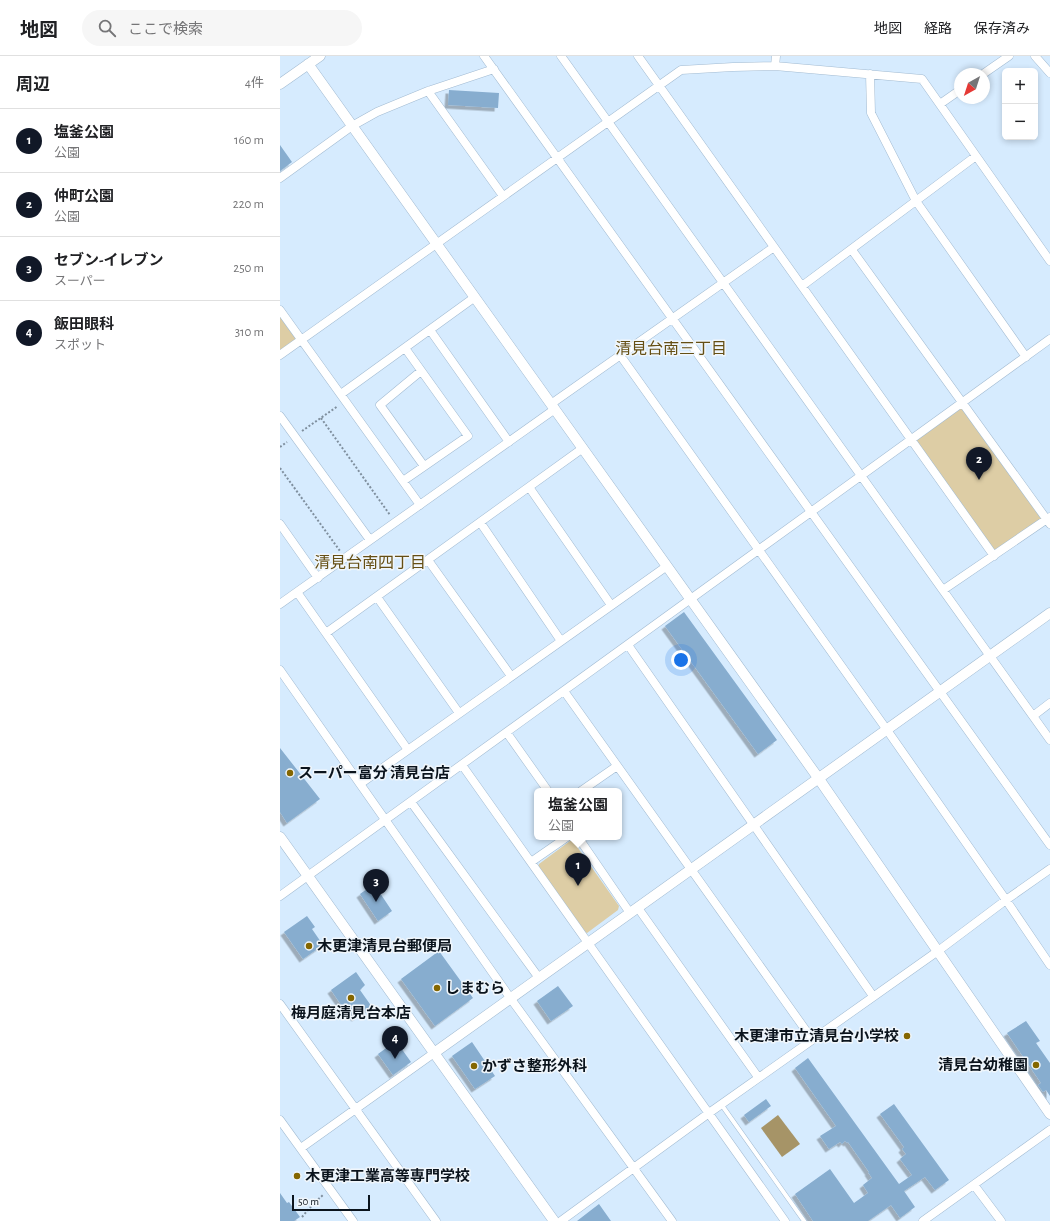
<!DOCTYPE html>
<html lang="ja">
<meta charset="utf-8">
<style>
:root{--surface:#fff;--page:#f6f6f6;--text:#202124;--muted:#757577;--line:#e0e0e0;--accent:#111827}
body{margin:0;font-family:"Alegreya Sans","Noto Sans JP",sans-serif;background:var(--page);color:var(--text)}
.controls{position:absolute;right:12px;top:12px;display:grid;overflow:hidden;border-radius:6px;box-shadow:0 2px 6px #0003}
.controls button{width:36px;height:36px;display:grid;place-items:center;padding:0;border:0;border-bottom:1px solid var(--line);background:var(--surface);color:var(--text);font:20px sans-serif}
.compass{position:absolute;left:674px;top:12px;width:36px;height:36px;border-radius:50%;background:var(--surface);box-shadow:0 2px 6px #0003;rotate:219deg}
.scale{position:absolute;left:12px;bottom:10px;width:78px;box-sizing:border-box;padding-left:4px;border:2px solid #0b141d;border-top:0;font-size:11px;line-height:14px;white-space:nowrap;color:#0b141d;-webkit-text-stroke:3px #f0f6fb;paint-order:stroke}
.you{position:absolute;left:401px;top:604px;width:14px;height:14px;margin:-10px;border:3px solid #fff;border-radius:50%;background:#1a73e8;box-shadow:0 0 0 6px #1a73e833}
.badge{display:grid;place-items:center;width:26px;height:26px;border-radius:50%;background:var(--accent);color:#fff;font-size:13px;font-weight:700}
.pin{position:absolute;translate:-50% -33px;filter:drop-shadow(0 1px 2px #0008)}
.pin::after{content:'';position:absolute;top:21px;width:14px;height:12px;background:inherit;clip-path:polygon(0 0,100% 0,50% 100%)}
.popup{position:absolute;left:254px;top:732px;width:88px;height:52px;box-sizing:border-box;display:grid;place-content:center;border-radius:6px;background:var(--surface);filter:drop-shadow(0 1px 3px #0005);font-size:13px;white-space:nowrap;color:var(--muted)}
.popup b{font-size:15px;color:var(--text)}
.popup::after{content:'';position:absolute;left:50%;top:100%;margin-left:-8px;border:8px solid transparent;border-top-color:var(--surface)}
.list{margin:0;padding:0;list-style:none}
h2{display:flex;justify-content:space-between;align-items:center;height:52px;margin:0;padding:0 16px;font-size:17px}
h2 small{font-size:13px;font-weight:400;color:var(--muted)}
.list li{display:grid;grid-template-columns:26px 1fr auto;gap:12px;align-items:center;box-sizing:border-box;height:64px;padding:0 16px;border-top:1px solid var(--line)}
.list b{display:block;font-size:15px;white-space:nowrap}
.list p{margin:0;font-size:13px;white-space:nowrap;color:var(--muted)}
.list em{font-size:13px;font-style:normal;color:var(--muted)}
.icon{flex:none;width:22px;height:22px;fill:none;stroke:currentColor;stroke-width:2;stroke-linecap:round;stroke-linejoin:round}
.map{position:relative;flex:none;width:770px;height:1165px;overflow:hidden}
header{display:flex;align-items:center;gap:24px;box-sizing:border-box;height:56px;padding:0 20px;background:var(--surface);border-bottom:1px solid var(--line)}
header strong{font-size:19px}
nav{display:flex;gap:22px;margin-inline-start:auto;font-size:14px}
.search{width:280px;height:36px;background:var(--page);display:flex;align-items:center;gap:10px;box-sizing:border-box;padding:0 14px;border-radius:22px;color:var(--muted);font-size:15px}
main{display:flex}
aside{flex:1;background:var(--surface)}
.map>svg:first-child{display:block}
.green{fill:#ddcda5}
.water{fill:#a69467}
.building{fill:#87adcf;filter:url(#shadow)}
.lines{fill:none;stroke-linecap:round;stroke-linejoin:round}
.service-casing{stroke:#a2bbd2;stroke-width:5}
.minor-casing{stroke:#a2bbd2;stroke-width:9}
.tertiary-casing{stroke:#a2bbd2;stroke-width:11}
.path{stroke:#7f8f9e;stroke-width:2;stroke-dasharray:2 2;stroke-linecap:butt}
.service{stroke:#fff;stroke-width:4}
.minor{stroke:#fff;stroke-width:8}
.tertiary{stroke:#fff;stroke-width:10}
.poi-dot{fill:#846600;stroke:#f0f6fb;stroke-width:1.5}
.labels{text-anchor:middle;stroke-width:3;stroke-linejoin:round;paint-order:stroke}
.poi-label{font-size:15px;font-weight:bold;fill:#0b141d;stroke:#f0f6fb;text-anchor:start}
.neighbourhood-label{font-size:16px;fill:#654f14;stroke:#f0f6fb}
</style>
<header>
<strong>地図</strong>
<div class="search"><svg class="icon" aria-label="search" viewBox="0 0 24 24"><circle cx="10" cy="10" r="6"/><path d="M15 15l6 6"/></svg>ここで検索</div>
<nav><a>地図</a><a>経路</a><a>保存済み</a></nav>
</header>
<main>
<aside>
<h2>周辺<small>4件</small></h2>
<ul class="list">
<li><span class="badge">1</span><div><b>塩釜公園</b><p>公園</p></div><em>160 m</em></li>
<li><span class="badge">2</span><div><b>仲町公園</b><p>公園</p></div><em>220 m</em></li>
<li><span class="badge">3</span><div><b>セブン-イレブン</b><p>スーパー</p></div><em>250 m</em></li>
<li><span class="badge">4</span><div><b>飯田眼科</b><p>スポット</p></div><em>310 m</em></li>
</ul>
</aside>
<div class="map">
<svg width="770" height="1165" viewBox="0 0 770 1165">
<defs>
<filter id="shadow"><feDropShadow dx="-3.5" dy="3.5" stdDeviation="0" flood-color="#0004"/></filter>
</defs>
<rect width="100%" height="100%" fill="#d6ebfe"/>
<path class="green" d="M0 261 16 283 0 294Z
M683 346 767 464 714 500 631 384Z
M290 785H293L339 850 338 854 307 877 302 875 258 811 259 808Z"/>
<path class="water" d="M498 1059 520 1088 502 1101 481 1072Z"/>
<path class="building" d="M169 34 219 37 218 52 168 49Z
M0 89 12 106 0 115Z
M404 556 497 684 478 698 385 570Z
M0 692 40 743 7 767 0 756Z
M94 828 112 855 98 865 80 838Z
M27 860 35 871 32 873 43 889 23 903 4 876Z
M159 895 193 942 155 970 121 923Z
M76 916 85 929 80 934 92 951 75 962 67 950 64 953 51 934Z
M278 930 293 950 271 965 257 945Z
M746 965 760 985 756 987 770 1007V1040L766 1034 763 1036 758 1029 761 1027 727 977Z
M116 985 131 1006 113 1019 98 998Z
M192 986 215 1020 195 1033 172 1000Z
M528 1002 619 1128 632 1119 620 1103 626 1098 622 1093 624 1091 600 1058 614 1048 669 1124 655 1134 645 1121 624 1135 635 1151 620 1162 611 1149 588 1165H533L515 1138 550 1113 574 1147 588 1137 583 1129 592 1122 588 1116H589L568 1086 567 1087 565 1085 562 1088 560 1086 549 1093 540 1080 556 1070 515 1012Z
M486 1043 491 1050 469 1066 464 1059Z
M0 1137 7 1147 9 1146 20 1161 14 1165H0Z
M319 1148 331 1165H297Z"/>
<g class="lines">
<defs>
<path id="service" d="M441 1048 524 1165"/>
<path id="minor" d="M204 0 770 789
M281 0 770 684
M358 0 714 500
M755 0 770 17
M495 10 496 0
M590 18 591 57 636 145 746 301
M703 18 729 0
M148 35 223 140
M660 48 680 34
M0 122 72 70 97 56 148 35 214 13
M572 194 770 468
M522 230 696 100
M0 254 140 449
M150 274 229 386
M0 299 401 14 453 11 495 10 642 23 770 205
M340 299 607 674 726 844 770 909
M141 315 100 349 144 410
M61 338 195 241
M271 348 494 191
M0 360 90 484
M123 425 188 380 125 292
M249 431 331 549
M200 466 281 585
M0 468 38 522
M148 504 231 620
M663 534 770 461
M17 536 128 694
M97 541 179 657
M0 548 275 353
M46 577 303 392
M348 589 593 940
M0 614 231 943 392 1165
M284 635 532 983
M753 660 770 647
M227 677 268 735
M182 709 505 1165
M80 728 387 510
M301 735 337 710
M131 746 259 922
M298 781 350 857
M251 806 287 781
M0 840 770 283
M358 852 478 1021
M0 948 156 1165
M0 1064 73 1165
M21 1092 154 997
M694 1129 721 1165
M281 1165 429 1057 658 895 726 844 770 813
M643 1165 770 1074"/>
<path id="tertiary" d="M28 8 539 723 770 1058
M0 28 40 0
M0 781 274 1165
M154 997 770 557"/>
</defs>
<use href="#service" class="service-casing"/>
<use href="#minor" class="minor-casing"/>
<use href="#tertiary" class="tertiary-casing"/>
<path class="path" d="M41 362 110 459
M22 375 58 350
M0 391 7 386
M0 412 60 495
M22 1161 34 1147 43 1139"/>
<use href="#service" class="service"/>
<use href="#minor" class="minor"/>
<use href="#tertiary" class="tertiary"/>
</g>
<g class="poi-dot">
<circle cx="10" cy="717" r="4"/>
<circle cx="29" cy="890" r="4"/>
<circle cx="157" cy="932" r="4"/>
<circle cx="71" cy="942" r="4"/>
<circle cx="627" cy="980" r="4"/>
<circle cx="756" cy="1009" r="4"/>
<circle cx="194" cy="1010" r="4"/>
<circle cx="17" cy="1120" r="4"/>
</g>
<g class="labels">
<g class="poi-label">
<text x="18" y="722">スーパー富分 清見台店</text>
<text x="37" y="895">木更津清見台郵便局</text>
<text x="165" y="937">しまむら</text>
<text x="71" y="962" text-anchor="middle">梅月庭清見台本店</text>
<text x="619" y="985" text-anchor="end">木更津市立清見台小学校</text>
<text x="748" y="1014" text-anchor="end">清見台幼稚園</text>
<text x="202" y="1015">かずさ整形外科</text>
<text x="25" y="1125">木更津工業高等専門学校</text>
</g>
<g class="neighbourhood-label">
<text x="391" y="298">清見台南三丁目</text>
<text x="90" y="512">清見台南四丁目</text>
</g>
</g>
</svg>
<div class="controls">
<button>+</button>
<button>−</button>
</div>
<svg class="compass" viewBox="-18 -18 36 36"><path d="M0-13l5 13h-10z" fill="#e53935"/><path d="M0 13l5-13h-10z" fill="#757577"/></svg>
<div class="scale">50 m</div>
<div class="you"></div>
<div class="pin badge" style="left:298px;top:830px">1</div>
<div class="popup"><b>塩釜公園</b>公園</div>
<div class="pin badge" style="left:699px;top:424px">2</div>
<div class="pin badge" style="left:96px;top:846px">3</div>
<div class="pin badge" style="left:115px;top:1003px">4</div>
</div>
</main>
